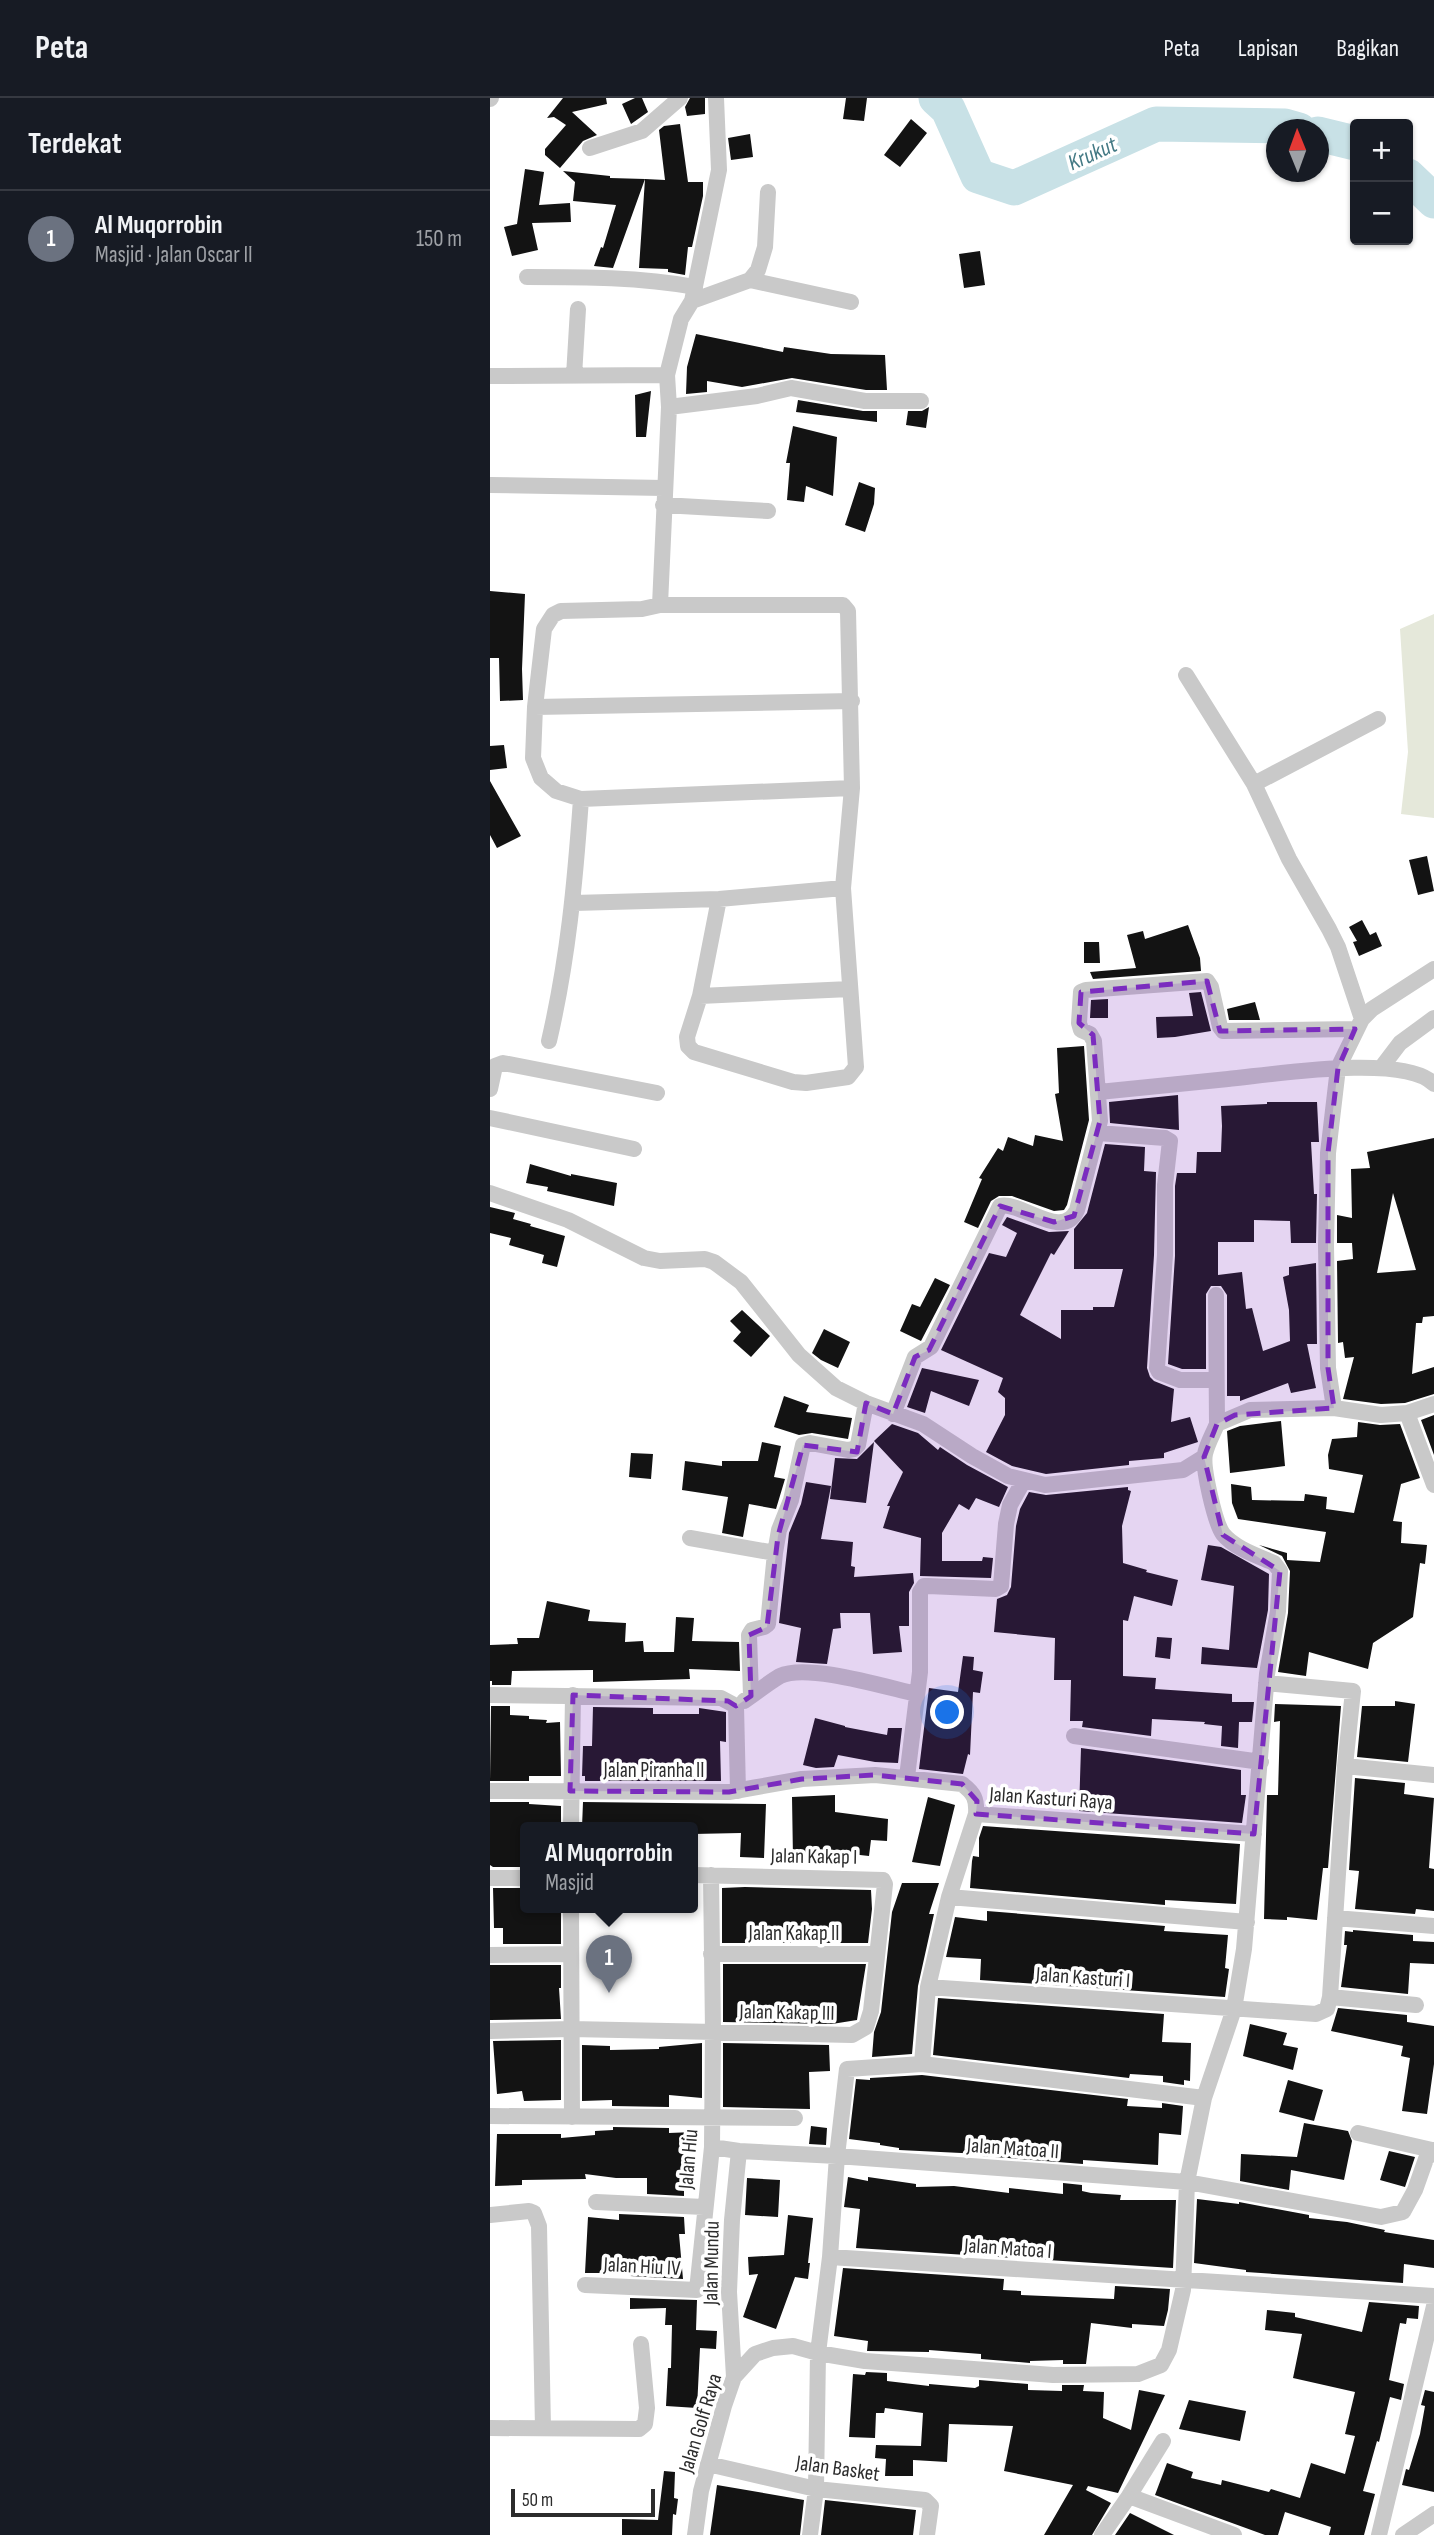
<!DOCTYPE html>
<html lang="id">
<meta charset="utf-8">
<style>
:root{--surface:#171b24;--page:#20242c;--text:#f1f3f6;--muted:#9ea1a6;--line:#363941;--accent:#b45309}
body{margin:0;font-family:"Sofia Sans Condensed",sans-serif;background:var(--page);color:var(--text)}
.controls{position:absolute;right:21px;top:21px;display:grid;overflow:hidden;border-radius:7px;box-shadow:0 2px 5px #0004}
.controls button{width:63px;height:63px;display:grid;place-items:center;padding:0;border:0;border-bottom:2px solid var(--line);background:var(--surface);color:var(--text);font:35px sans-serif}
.compass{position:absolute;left:776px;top:21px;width:63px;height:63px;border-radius:50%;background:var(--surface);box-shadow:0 2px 5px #0004;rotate:359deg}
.scale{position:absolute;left:21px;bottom:18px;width:144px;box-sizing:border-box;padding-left:7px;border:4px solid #2c2c2c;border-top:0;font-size:19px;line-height:24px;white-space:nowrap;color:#2c2c2c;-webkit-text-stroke:5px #fff;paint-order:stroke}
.you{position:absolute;left:458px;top:1615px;width:24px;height:24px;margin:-18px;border:5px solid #fff;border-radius:50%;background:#1a73e8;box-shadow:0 0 0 10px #1a73e833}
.badge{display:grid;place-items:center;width:46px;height:46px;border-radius:50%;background:var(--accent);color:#fff;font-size:23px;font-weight:700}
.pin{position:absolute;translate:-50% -58px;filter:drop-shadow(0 2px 4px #0008)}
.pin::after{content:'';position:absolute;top:37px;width:24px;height:21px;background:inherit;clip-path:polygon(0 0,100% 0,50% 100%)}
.popup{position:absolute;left:30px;top:1724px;width:178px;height:91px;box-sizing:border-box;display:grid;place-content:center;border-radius:7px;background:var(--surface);filter:drop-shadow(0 2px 5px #0005);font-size:23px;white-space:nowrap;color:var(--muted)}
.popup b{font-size:26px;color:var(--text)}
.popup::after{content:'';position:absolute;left:50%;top:100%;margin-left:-14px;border:14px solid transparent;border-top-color:var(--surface)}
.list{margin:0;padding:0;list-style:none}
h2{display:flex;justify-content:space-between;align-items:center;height:91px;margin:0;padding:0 28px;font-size:30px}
h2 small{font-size:23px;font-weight:400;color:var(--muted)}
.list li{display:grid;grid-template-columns:46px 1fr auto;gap:21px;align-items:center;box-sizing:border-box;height:98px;padding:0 28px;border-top:2px solid var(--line)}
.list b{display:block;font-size:26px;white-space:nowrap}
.list p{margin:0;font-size:23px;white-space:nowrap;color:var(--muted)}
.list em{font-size:23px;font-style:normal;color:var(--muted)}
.map{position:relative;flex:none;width:944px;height:2437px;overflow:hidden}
header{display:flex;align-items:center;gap:42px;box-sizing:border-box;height:98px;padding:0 35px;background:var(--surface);border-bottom:2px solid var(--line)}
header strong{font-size:33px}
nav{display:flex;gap:38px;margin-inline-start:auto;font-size:24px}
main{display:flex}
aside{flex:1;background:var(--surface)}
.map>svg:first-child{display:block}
.green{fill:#e5e8da}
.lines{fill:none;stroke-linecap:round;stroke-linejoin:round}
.river{stroke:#c8e1e6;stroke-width:35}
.building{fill:#131313;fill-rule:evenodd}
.minor{stroke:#c9c9c9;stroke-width:16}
.marked{fill:#7b2cbf;fill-opacity:0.2;stroke:#7b2cbf;stroke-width:5;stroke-dasharray:14 9;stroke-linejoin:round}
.labels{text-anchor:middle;stroke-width:7;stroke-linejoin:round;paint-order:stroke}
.street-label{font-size:21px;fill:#2c2c2c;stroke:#fff}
.water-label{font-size:23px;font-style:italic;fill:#437984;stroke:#fff}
</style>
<header>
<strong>Peta</strong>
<nav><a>Peta</a><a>Lapisan</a><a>Bagikan</a></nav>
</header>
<main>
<aside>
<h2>Terdekat<small></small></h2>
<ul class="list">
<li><span class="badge" style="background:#6b7280">1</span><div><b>Al Muqorrobin</b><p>Masjid · Jalan Oscar II</p></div><em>150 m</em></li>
</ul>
</aside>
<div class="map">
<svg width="944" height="2437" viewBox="0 0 944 2437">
<rect width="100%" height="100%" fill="#fff"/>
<path class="green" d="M944 516V720L911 716 918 654 910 531Z"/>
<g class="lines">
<path class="river" d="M446 0 458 11 488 78 524 90 666 26 795 28 809 32
M828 36 865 45
M918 78 944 103"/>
</g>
<path class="building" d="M73 0H116L117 6 82 14 107 37 93 43 70 70 55 57V51L76 27 64 19 57 20Z
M145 0H152L158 14 141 26 132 6Z
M200 0H215V16L197 18 195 9Z
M356 0H377L374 23 353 21Z
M421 21 437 35 410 69 394 57Z
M190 26 198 84H213V98L202 149H198L195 177 178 174V171L149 170 155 81 175 82 169 32 174 28Z
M260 36 263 59 241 62 238 40Z
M35 71 54 74 49 107 80 105 81 124 42 125 48 152 22 158 14 129 27 126Z
M73 73 120 78V80L155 81 123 170 104 168 111 149 113 150 126 107 83 103 85 84Z
M490 153 495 187 474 190 469 156Z
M206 236 293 254 294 249 341 256 395 257 397 292H376L302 280 252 289 217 283V294L196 296 197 269Z
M161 293 156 339H146L145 297Z
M308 302 373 313H387V324L306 314Z
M439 309 436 330 416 327 418 313H432Z
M303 328 347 339 343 398 316 388 314 404 297 402 300 365H296Z
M369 384 385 390 384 406 375 434 355 427Z
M0 493 35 496 32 571 33 602 10 603 9 560H0Z
M14 647 17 670 0 672V648Z
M0 683 31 738 7 750 0 737Z
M937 758 944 793 928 797 919 762Z
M872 822 880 837 886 834 892 848 869 858 863 844 867 843 859 829Z
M698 827 710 860 711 873 603 881 600 874 646 870 637 837 653 833 655 841Z
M594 844H609L610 865H594Z
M711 894 721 933 685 939 667 940 666 919 703 918 699 895Z
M618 901V920H600L601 902Z
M765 904 770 922H739L737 911Z
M594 948 599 1022 577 1107 574 1112 564 1113 522 1098H509L501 1103 488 1130 474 1124 492 1081 489 1080 508 1050 513 1053 518 1039 543 1048 545 1037 573 1043 565 996 569 995 567 950Z
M688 997 689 1032 620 1025 619 1004Z
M777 1004H827L829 1044H821L824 1096H827L826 1145H801L800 1123 764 1122V1144H728V1177L752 1174 756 1211 762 1210 773 1253 800 1243 799 1212 793 1179 799 1177V1169L826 1165 827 1246H817L826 1290 801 1295 798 1285 750 1303V1298H737V1197L731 1188H721L716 1196V1271H692L678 1266 685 1158V1088L687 1075H706L707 1054H731L732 1028 731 1008 777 1006Z
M944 1040V1218L933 1219 932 1225H926L922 1276 944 1269V1296L915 1305 891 1306 853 1301 864 1259 855 1260 853 1244 848 1245 847 1163 863 1161 862 1145H847V1117L862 1120 861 1071 880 1070 877 1054ZM903 1095 926 1172 887 1175Z
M615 1046 655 1049 654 1073 666 1074 664 1157 657 1270 660 1279 664 1283 684 1291 681 1324 700 1319 708 1344 674 1355V1360L639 1363V1367L556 1376 522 1368 496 1354 515 1317V1300L508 1294 513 1280 451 1252 499 1155 516 1159 527 1135 512 1127 517 1119 559 1134 579 1133 564 1157 561 1155 530 1217 571 1241V1212H603V1209H624L633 1171H584V1131L597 1115Z
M40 1066 81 1078V1076L127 1085 124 1108 57 1093 58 1089 36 1085Z
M0 1109 25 1115 23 1121 41 1126 40 1128 75 1138 67 1169 52 1165 54 1157 19 1147 21 1140 0 1135Z
M445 1180 460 1187 431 1243 410 1233 422 1206 430 1209Z
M252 1212 280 1238 261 1259 243 1243 251 1234 240 1223Z
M334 1231 360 1244 348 1270 331 1262 322 1255Z
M432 1270 489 1282 479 1308 441 1293 435 1315 417 1309Z
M294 1298 319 1307 316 1314 362 1320 358 1341 322 1335 309 1337 284 1329Z
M944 1317V1357L931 1322Z
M791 1323 795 1368 740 1375 737 1333 750 1328Z
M868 1324 890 1327 910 1326 930 1380 911 1386 903 1423 912 1424 911 1445 937 1447 935 1466 930 1465 923 1519 883 1545 878 1571 819 1554 816 1578 788 1574 798 1515 800 1473 792 1458 769 1447 797 1455V1462L830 1464 836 1434 748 1421 742 1405 741 1386 761 1389 762 1402 814 1403 815 1396 837 1399 836 1411 864 1415 873 1377 839 1371 838 1357 842 1341 867 1339Z
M402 1326 428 1335 448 1352 450 1349 477 1367 518 1389 509 1409 486 1400 479 1412 469 1406 452 1435V1463H492L493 1459 503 1460 501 1480 430 1478 431 1440 393 1430 400 1408H397L413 1374 384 1343Z
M272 1344 291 1348 284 1379 295 1381 286 1411 259 1406 253 1439 232 1435 238 1399 192 1392 195 1363 232 1368V1363H268Z
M384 1344 376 1405 340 1401 345 1360 367 1361Z
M141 1355 163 1356 161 1381 139 1379Z
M316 1384 341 1388 331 1441 363 1444 361 1468 365 1469 364 1479 423 1475 424 1485 419 1494V1528H409L412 1554 383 1556 380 1515H350L351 1530 343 1531 337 1566 306 1564 311 1530 289 1525 299 1435 311 1406Z
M638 1389V1392L641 1393 632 1428 633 1465 657 1472 656 1474 688 1482 682 1508 644 1498 638 1523 633 1522V1578L666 1580 665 1591 742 1596V1604H764L762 1624H749L748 1650 731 1648 732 1628 714 1626 715 1624 662 1621 661 1638 592 1629 593 1623H580L581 1582H564L565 1540 504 1534 507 1501 517 1497 521 1489 526 1428 530 1411 539 1394 556 1397Z
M718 1447 731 1449 779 1476 778 1512 767 1570 711 1566 712 1549 739 1552 744 1488 711 1482Z
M57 1503 100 1512 98 1523 136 1525 135 1544 153 1543 154 1554H184L186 1519 204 1520 202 1543 249 1544 250 1573 199 1571 200 1581 103 1584V1572L22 1573 21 1587H2V1583H0V1547L28 1546 27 1540H49Z
M667 1539 682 1540 680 1561 665 1559Z
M473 1558 484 1559 483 1572 493 1574 490 1595 483 1594 480 1657 478 1656 473 1676 429 1671 439 1590 468 1594Z
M905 1603 925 1606 918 1664 867 1659 872 1608H905Z
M785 1606 851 1608 838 1770H833L827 1822 797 1819V1822L774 1821 777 1697H788L790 1623 784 1624Z
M1 1608H20V1617L39 1618V1621L57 1622 56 1625 70 1624 71 1678H39V1683H0Z
M103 1609 163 1610V1616H209V1610L236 1614V1644L230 1643 231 1683H95V1678H92L93 1648H102Z
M325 1620 355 1628V1629L397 1637 398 1630H412L408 1665 385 1664 348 1657 344 1669 326 1670 313 1667Z
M591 1650 751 1672V1697H756L752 1725 589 1713Z
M865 1680 915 1685 914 1696 944 1700 939 1770 944 1771V1813L926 1811 925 1816 865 1811 869 1773 859 1772Z
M345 1697V1714L398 1721 397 1743 381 1742 379 1758 352 1755 351 1763 303 1761 302 1699Z
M438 1699 465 1707 450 1768 422 1764Z
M0 1704H39V1706L71 1708V1729H35V1769H3L0 1767Z
M93 1704 276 1706 274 1760 250 1759 251 1735 203 1736V1729H92Z
M493 1728 750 1746 746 1806 675 1802V1807L480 1790 482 1763 483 1758 489 1759V1740Z
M412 1785H449L439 1816H444L428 1888 422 1956 382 1959 384 1934 391 1914 402 1814Z
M255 1789 381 1792 382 1811 378 1845H232V1790Z
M3 1790H35V1809H71V1846H13V1830H4Z
M497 1813 675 1828 674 1833 738 1837 735 1870 739 1871 735 1899 490 1882 491 1861 456 1859 465 1819 497 1823Z
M863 1832 923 1837V1843L944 1844V1866L920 1865 918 1896 851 1889 857 1847H854L855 1833 863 1834Z
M233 1866H376L367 1922 342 1926 233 1924Z
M0 1867H71V1890H69L71 1921 0 1922Z
M448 1900 674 1916 672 1944 701 1945 700 1983 694 1982V1987L673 1984V1978L640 1976 639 1980 443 1957Z
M848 1910 917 1917V1924L944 1928V1966L937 2016 912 2013 920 1960 911 1958 913 1948 841 1933Z
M760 1926 797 1935 793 1947 808 1950 803 1972 753 1958Z
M71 1942V2002L34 2003 32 1993 7 1996 3 1943Z
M212 1945V2000L179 1997V2009L122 2008V2002L92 2003V1947L120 1948V1952L169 1951V1949Z
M233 1945 339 1947 340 1973 319 1974 320 2011 233 2009Z
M432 1977 638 2001 637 2008 672 2010V2005L693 2008 691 2037 669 2035 668 2067 593 2062V2066L492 2058V2056L409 2052V2050L390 2047V2045L359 2041 366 1981 380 1982V1980Z
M798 1982 833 1992 824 2023 789 2014Z
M814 2025 858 2033 862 2043 854 2082 801 2072 799 2092 750 2083 751 2056 807 2059Z
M321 2028 337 2030 336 2047 319 2046Z
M123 2029 179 2030V2035L204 2034V2053H199L201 2091 194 2092V2098L157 2096V2080H126L95 2076 96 2081 32 2082V2087L5 2088 7 2036H71V2040L105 2037V2033L123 2032Z
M899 2053 925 2059 915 2089 890 2082Z
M358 2079 378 2083V2079L426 2086V2089L464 2088 519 2095V2090L573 2096V2085L592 2087V2093L601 2095 631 2097 630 2102H686L683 2170 366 2150 370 2111 354 2109Z
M257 2080 290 2082 288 2119 255 2117Z
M707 2101 749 2106V2104L819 2117V2120L857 2124 895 2132 894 2134 944 2142V2170L914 2166 913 2185 756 2174V2172L704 2165Z
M129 2116 194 2119 195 2136H189L193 2181 140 2178V2175H95L98 2119 129 2122Z
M298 2117 323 2120 318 2165H320L318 2181 305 2179 286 2231 253 2219 268 2176 259 2177 258 2159 294 2157Z
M353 2170 514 2181 513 2192 531 2193V2197L624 2201 625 2188 680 2191 678 2212 674 2228 642 2226V2230L601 2225 596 2266H573V2262L540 2263V2265L491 2261V2256L439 2252V2254L377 2253 378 2243 344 2238Z
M140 2200 207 2202 206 2232 227 2233 226 2251 210 2250 207 2310 176 2308 178 2270H181L182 2227H175L176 2210 140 2211Z
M879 2204 929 2208 928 2221 917 2220 916 2226 910 2225 899 2282 914 2286 911 2302 900 2299 889 2344 887 2343 873 2393 885 2396 874 2437H839L841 2429 795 2414 788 2437H775L665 2397 677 2365 703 2374 701 2380 731 2387 732 2382 779 2394 781 2391 810 2400 821 2365 855 2376 865 2338 855 2336 865 2294 803 2280 812 2236 775 2232 777 2212 805 2215V2219L872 2234Z
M376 2274 397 2275V2283L439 2288V2286L485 2290 489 2288V2282L538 2286V2292L572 2293V2287H594L593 2293 614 2294 613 2320 641 2332 649 2292 675 2297 628 2395 598 2388 596 2392 621 2405 602 2437H554L583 2387 514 2373 523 2328 459 2326 457 2364 423 2362V2378H395L396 2361 385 2360 386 2347 431 2348 433 2315 395 2310 394 2315H386L385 2340 359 2339 363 2276 375 2277Z
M935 2292 944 2294V2394L912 2387 916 2371 919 2372 930 2336 935 2308 931 2307Z
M699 2302 756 2313 750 2343 689 2331Z
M174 2373 185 2374 184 2400 188 2401 186 2417 183 2416 182 2437H132V2421L168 2422Z
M227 2387 314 2402 310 2437H220Z
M335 2402 426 2412 423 2437H331Z
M640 2415 684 2437H625Z"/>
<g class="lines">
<path class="minor" d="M0 1 1 0
M100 50 152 33 190 0
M37 179C93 179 150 179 205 189
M260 182 361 204
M202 203 229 72 226 0
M0 278 177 277
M84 278 88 211
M179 309 267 298 301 290 375 303H431
M0 387 174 390
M173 407 278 413
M170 507H353L358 513 362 690 353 790 366 969 358 979 316 985 303 984 204 954 198 948 197 939 210 898 229 801
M696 577 764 686 799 761 839 831 848 849 872 921
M45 609 362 603
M764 686 888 621
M91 701 362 690
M84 805 229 801 353 790
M210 898 360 891
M59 943C78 861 85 785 91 701L66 693 51 680 43 660 45 609 54 531 63 517 71 513 152 511 170 507 179 309 177 277 191 221 202 203 260 182 268 172 275 149 278 94
M891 970 910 945 944 920
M0 991 5 968 13 965 167 995
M609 994C652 990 695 985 738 981 780 977 914 955 944 986
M0 1020 144 1051
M608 1035 675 1040 680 1043 675 1087V1157L667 1270 669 1274 690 1282H725
M0 1095 78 1122 154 1160 170 1163 215 1161 224 1164 251 1184 309 1257 346 1290 376 1305 433 1326 482 1358 518 1378 555 1387 693 1372 714 1359
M726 1197 727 1326
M844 1310 838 1270 836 1147 838 1055 848 970 872 921 882 911 944 871
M917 1315 944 1387
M403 1316 425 1259 441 1249 510 1108C532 1103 573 1144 587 1112L610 1023 604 943 600 936 591 932 589 925 591 894 596 892 717 883 721 889 730 929 733 933 865 931
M200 1440 285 1455 278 1526 274 1529 262 1532 259 1537 261 1598
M285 1455 289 1432 301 1402 313 1347 320 1345 358 1352 364 1351 368 1347 376 1305
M0 1597 231 1600 246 1608 248 1693
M254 1603C266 1595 278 1585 290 1578 317 1565 395 1589 426 1596
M584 1638 771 1664
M855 1668 944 1677
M417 1679 430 1574V1494L434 1488H438L506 1491 511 1488 516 1426 520 1407 534 1382
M0 1693 239 1694 312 1681 385 1677 472 1686C484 1695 487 1701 486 1716
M81 1729 83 1597
M0 1780H35
M459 1799 757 1824
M81 1809 82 2019
M845 1820 944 1828
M221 1856H386
M0 1857 81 1856
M438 1889 826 1916 837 1911 840 1899 855 1668 863 1593 776 1585
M840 1899 926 1907
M0 1933 81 1931 362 1937 376 1929 381 1913 395 1786 393 1782 203 1777
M432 1966 438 1889 459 1799 486 1716 764 1736
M0 2018 305 2020
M868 2035 942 2052
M222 2049 249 2053 347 2058 697 2084 891 2119 913 2114 925 2092 936 2061 944 2052
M106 2104 214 2109
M0 2117 39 2113 44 2115 49 2128 53 2330
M340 2159 944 2198
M95 2187 207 2192 222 2049 223 1933 221 1777
M244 2279 239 2194 242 2122 249 2053
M0 2330 149 2331 155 2326 157 2310 151 2246
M218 2366 326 2391 435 2402 441 2408 437 2437
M639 2398 673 2343
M205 2437 211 2393 234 2308 244 2279 265 2256 283 2250 303 2248 328 2255 375 2263 563 2277 648 2276 671 2267 679 2252 693 2192 697 2084 714 2000 744 1911 754 1851 777 1576 788 1513 790 1473 784 1465C768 1458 744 1450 733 1436 725 1425 712 1369 715 1356 717 1346 723 1336 727 1326L760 1312 844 1310 891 1317 917 1315 944 1306
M320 2437 326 2391 328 2255 340 2159 347 2058 357 1971 432 1966 714 2000
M612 2437 639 2398 744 2437
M889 2437 944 2208
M913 2437 944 2416"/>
</g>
<path class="marked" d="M717 883 730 933 865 931 848 970 838 1055V1270L844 1310 745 1317 727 1326 714 1359 733 1437 790 1473 764 1736 486 1716 487 1703 472 1686 385 1677 312 1681 239 1694 80 1693 83 1597 238 1603 246 1608 261 1598 259 1537 277 1529 288 1438 313 1347 367 1354 376 1305 403 1316 425 1259 439 1252 510 1108 564 1124 584 1118 610 1023 603 937 589 925 591 894Z"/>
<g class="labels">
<g class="street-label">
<text x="164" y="1679">Jalan Piranha II</text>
<text transform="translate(561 1700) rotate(4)" y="7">Jalan Kasturi Raya</text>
<text transform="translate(324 1758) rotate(1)" y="7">Jalan Kakap I</text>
<text x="304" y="1842">Jalan Kakap II</text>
<text transform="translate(593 1879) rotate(4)" y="7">Jalan Kasturi I</text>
<text transform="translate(297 1914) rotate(1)" y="7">Jalan Kakap III</text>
<text transform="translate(523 2050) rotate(4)" y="7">Jalan Matoa II</text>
<text transform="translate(198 2061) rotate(-85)" y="7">Jalan Hiu</text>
<text transform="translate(518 2150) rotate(4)" y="7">Jalan Matoa I</text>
<text transform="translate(221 2165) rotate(-89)" y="7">Jalan Mundu</text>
<text transform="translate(152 2168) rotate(3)" y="7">Jalan Hiu IV</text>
<text transform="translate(210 2325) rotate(-73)" y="7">Jalan Golf Raya</text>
<text transform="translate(348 2370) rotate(8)" y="7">Jalan Basket</text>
</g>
<g class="water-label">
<text transform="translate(602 55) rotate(-24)" y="8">Krukut</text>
</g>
</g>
</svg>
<div class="controls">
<button>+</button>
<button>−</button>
</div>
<svg class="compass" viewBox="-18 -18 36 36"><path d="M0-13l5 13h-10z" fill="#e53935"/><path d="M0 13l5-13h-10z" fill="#9ea1a6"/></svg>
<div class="scale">50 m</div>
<div class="you"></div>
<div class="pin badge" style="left:119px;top:1895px;background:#6b7280">1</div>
<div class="popup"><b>Al Muqorrobin</b>Masjid</div>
</div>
</main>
